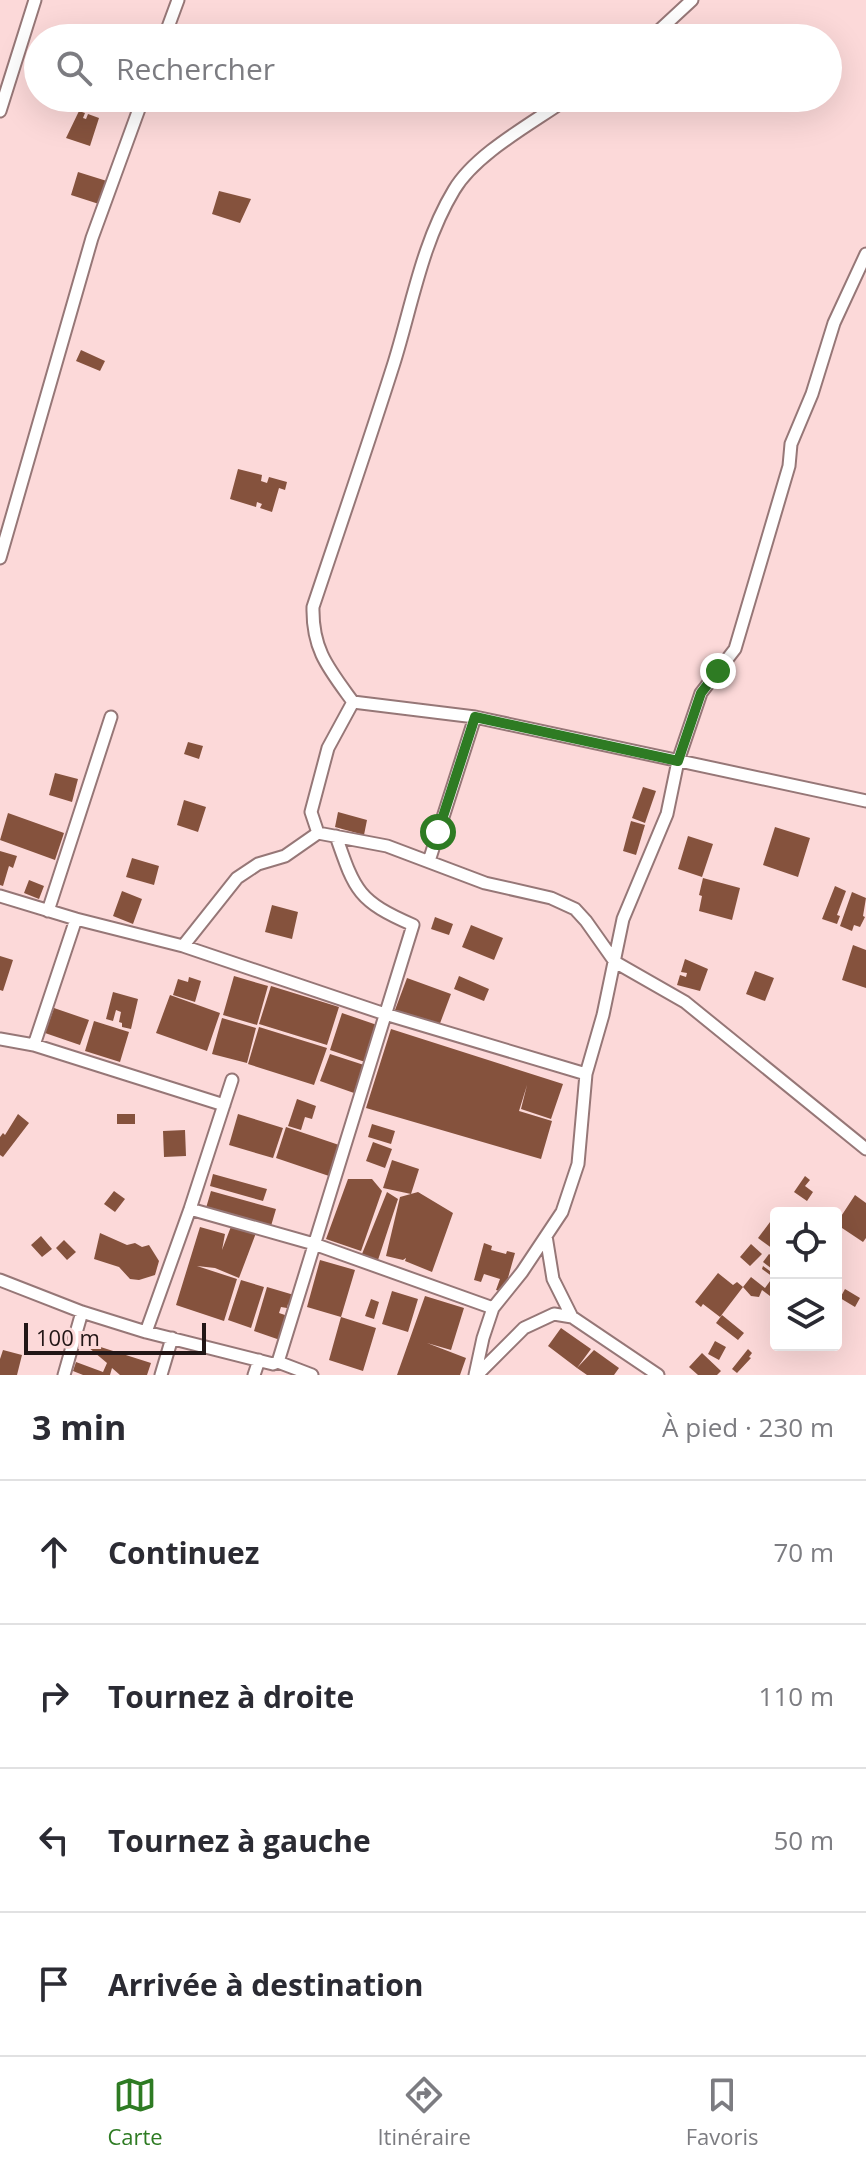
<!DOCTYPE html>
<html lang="fr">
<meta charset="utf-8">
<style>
:root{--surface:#fff;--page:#f2f2f3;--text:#2b2b33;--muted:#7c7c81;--line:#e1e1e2;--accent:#2e7b23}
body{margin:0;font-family:"Open Sans",sans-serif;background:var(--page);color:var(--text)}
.controls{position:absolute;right:24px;bottom:24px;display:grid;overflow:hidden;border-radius:8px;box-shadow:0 8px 32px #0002}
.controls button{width:72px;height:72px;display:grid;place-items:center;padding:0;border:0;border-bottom:2px solid var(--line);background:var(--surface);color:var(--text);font:40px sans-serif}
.scale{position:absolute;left:24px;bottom:20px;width:182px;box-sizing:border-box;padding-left:8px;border:4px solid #221616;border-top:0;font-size:22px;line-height:28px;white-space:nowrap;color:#221616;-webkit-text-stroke:6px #fcd9d9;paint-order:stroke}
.stop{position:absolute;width:24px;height:24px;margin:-18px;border:6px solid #2e7b23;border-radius:50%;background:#fff}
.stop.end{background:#2e7b23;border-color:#fff;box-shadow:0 2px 8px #0008}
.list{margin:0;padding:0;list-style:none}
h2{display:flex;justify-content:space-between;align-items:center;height:104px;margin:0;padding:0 32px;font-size:34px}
h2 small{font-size:26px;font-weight:400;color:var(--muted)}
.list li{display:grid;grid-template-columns:52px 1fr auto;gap:24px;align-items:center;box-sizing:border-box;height:144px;padding:0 32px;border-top:2px solid var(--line)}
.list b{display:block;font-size:30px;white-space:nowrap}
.list em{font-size:26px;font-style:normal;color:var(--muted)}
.icon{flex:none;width:44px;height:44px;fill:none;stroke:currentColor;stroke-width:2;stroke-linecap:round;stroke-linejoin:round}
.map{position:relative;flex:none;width:866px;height:1375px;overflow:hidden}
.search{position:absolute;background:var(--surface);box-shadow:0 8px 32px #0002;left:24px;right:24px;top:24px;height:88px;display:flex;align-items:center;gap:20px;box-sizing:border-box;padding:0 28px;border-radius:44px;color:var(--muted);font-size:30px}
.sheet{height:680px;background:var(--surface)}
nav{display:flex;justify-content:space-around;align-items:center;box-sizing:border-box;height:112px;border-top:2px solid var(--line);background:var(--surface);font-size:22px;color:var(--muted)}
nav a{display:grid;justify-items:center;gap:4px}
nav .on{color:var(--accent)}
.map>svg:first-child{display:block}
.building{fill:#85523d}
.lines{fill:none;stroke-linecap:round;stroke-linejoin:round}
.minor-casing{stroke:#967777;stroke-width:15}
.minor{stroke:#fff;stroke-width:11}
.route{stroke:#2e7b23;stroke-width:10}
</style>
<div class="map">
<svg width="866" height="1375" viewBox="0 0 866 1375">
<rect width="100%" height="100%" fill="#fcd9d9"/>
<path class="building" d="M32 51 38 52V77L26 74Z
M79 111 85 113 83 118 86 119 88 114 99 118 90 146 66 138Z
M78 172 110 182 102 205 71 195Z
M219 191 251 199 240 223 212 214Z
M81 350 105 361 100 371 76 361Z
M238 469 262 475 261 481 267 483 269 477 287 482 285 490 279 488 272 512 260 508 262 504 257 502 256 507 230 499Z
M188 742 203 746 199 759 184 754Z
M55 773 78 779 72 802 49 795Z
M643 787 656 791 645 823 632 818Z
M184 800 206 807 198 832 177 825Z
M338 812 367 820 364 835 335 827Z
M8 813 64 833 55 860 0 840Z
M631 821 645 825 636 855 623 851Z
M775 827 810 838 798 877 763 865Z
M688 836 713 844 702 877 678 869Z
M0 851 17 856 13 868 9 866 3 886 0 885Z
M132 858 159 866 154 885 126 877Z
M703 878 740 888 732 920 699 911 702 896 699 895Z
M29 880 44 886 39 899 24 893Z
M835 886 846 891 837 915 840 916 837 924 822 919Z
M122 891 142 899 133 924 113 916Z
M852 892 866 898 863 916 865 917 860 927 854 925 852 931 840 926Z
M272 905 298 912 292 939 265 932Z
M435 917 453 924 449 935 431 929Z
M471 925 503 938 494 960 462 947Z
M853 945 866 950V988L842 980Z
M0 956 13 960 3 991 0 990Z
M685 959 708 969 700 991 677 985 680 975 686 977 687 973 681 972Z
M755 971 774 978 765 1001 746 994Z
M234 976 268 986 257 1025 223 1015Z
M459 976 489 989 484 1001 454 989Z
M189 977 201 981 195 1002 173 995 178 979 188 982Z
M407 978 451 994 439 1026 395 1010Z
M271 986 339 1007 327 1045 259 1024Z
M113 992 138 999 131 1029 122 1027V1023L119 1022 121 1012 116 1010 113 1021 106 1019Z
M170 995 220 1013 207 1051 156 1033Z
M54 1008 89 1020 80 1045 45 1033Z
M342 1013 377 1025 365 1062 330 1050Z
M222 1018 256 1028 247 1063 212 1054Z
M94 1021 129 1032 120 1062 85 1051Z
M259 1027 327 1048 314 1085 248 1064Z
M391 1029 563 1084 551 1119 521 1109 527 1085 519 1111 552 1121 541 1159 366 1108Z
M330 1054 364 1065 354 1093 320 1081Z
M297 1099 316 1106 312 1119 305 1117 301 1130 288 1126Z
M18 1114 29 1123 3 1157 0 1155V1137L3 1133 5 1135Z
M117 1114H135V1124H117Z
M238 1114 283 1128 273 1158 229 1145Z
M372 1124 395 1131 391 1144 368 1137Z
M286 1127 339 1145 329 1176 276 1158Z
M185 1130 186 1156 164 1157 163 1131Z
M373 1142 392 1149 385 1168 366 1161Z
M392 1160 419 1169 411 1194 383 1188Z
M213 1174 267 1189 263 1201 210 1186Z
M805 1176 810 1180 805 1186 813 1192 807 1201 794 1192Z
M348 1179H372L382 1191 361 1251 326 1239Z
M114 1191 125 1199 115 1212 104 1204Z
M211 1191 276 1209 271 1226 206 1208Z
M387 1192 398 1199 378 1260 362 1254Z
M418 1192 453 1213 432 1272 405 1261 406 1258 403 1260 386 1256 400 1197Z
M855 1195 866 1203V1238L863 1242 836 1224Z
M776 1214V1246L773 1249 758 1238Z
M232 1224 256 1233 239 1278 215 1268 197 1266 237 1279 224 1321 176 1305 200 1227 225 1234 222 1250Z
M100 1233 127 1245 135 1243 142 1247 149 1245 159 1261 155 1275 139 1280 130 1279 119 1267 94 1259Z
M41 1236 52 1249 42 1257 31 1245Z
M64 1240 76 1252 67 1260 56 1248Z
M484 1243 492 1246 491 1250 506 1254 507 1251 515 1253 504 1292 496 1290 500 1279 484 1274 481 1282 474 1280Z
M751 1244 762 1254 750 1266 740 1257Z
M769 1254 776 1259V1287L770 1296 762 1290 759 1297 751 1296 743 1287 720 1317 703 1304 701 1307 695 1302 718 1273 733 1285 737 1282 743 1287 751 1277 765 1288 773 1277 762 1269 763 1266 774 1274 776 1272 763 1262Z
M320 1260 355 1270 341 1317 307 1307Z
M241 1280 264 1287 251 1328 228 1320Z
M267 1287 294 1295 291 1304H288L287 1308 281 1307 279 1313 288 1316 280 1340 254 1331Z
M845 1289 860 1298 855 1307 840 1298Z
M392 1291 418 1299 408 1332 382 1324Z
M425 1296 464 1308 451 1350 427 1343 466 1358 460 1375H397Z
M371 1299 379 1302 374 1319 365 1316Z
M722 1315 744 1333 738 1340 716 1323Z
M341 1317 376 1328 363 1371 329 1360Z
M561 1328 591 1349 577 1368 548 1346Z
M715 1341 726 1347 719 1360 708 1354Z
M88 1343 151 1363 147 1375H120L112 1368 110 1375H83L73 1371 76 1362 103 1372 107 1363 88 1347Z
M748 1349 752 1353 749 1357 751 1358 737 1373 732 1369Z
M3 1350 22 1355 17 1375H0V1359Z
M594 1350 619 1368 614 1375H587L577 1368Z
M702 1353 721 1371 717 1375H698L689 1367Z"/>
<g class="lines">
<defs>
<path id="minor" d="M164 38 178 0
M651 38 692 0
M0 111 35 0
M0 558 92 238 143 98
M353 702C329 669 312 650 313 607 340 526 368 445 394 363 412 305 422 243 454 190 476 153 533 123 568 98
M318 833 311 812 328 748 353 702 475 717 866 801
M429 861 475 717
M0 896 76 919 183 946 385 1014 586 1074
M48 911 111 717
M183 946 237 878 258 864 285 856 318 833 387 846 485 883 551 898 575 909 586 921 615 962 685 1002 866 1149
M0 1039 34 1045 224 1105
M34 1045 76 919
M190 1209 314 1244 493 1308
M546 1236 553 1279 572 1317
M0 1280 82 1312 146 1332 273 1364 278 1362 312 1375
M146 1332 190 1209 232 1080
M278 1362 413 925C358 901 355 891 336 836
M64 1375 82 1312
M161 1375 172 1338
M254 1375 259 1360
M475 1375 483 1338 493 1308 522 1272 562 1212 578 1164 586 1074 603 1015 623 919 667 814 678 761 701 693 735 649 789 466 791 444 812 394 834 323 866 254
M477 1375 524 1328 554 1314 572 1317 658 1375"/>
</defs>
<use href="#minor" class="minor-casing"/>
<use href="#minor" class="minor"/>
</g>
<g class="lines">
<path class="route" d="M438 832 475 717 678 761 701 693 718 671"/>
</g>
</svg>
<div class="controls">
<button><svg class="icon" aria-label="locate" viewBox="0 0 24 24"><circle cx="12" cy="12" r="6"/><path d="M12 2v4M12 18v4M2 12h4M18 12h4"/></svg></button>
<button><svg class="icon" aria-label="layers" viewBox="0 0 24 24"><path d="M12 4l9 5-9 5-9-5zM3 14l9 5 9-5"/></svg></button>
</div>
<div class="scale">100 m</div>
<div class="stop" style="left:438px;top:832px"></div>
<div class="stop end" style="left:718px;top:671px"></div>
<div class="search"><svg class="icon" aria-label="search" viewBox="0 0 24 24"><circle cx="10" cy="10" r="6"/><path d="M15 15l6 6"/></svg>Rechercher</div>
</div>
<section class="sheet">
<h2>3 min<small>À pied · 230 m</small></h2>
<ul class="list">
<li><svg class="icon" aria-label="ahead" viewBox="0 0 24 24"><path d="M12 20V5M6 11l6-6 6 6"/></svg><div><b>Continuez</b></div><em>70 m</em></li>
<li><svg class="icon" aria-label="right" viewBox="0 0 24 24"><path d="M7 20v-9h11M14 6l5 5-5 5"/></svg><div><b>Tournez à droite</b></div><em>110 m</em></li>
<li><svg class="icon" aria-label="left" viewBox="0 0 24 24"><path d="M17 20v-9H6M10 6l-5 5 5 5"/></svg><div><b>Tournez à gauche</b></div><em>50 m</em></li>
<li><svg class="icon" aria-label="arrive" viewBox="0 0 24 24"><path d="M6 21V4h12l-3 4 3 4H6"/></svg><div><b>Arrivée à destination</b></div></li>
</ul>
</section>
<nav>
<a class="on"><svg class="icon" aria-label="map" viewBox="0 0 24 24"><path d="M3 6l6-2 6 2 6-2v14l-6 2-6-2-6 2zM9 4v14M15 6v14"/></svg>Carte</a>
<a><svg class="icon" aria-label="directions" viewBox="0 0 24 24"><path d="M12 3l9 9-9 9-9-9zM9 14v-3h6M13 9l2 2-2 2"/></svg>Itinéraire</a>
<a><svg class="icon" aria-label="saved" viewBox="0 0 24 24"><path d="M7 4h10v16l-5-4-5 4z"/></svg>Favoris</a>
</nav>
